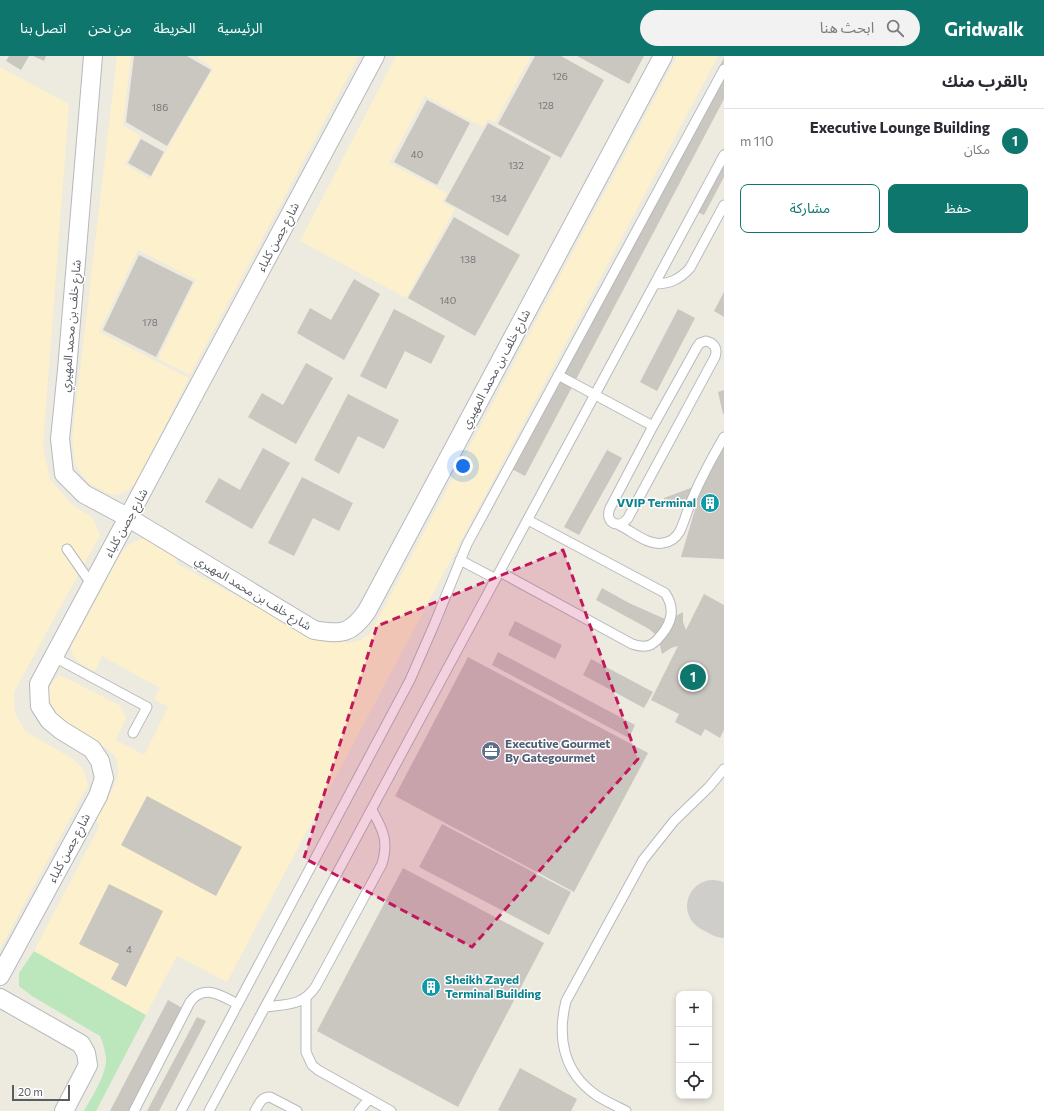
<!DOCTYPE html>
<html lang="ar">
<meta charset="utf-8">
<style>
:root{--surface:#fff;--page:#f2f2f3;--text:#2b2b33;--muted:#7c7c81;--line:#e1e1e2;--accent:#0f766e}
body{margin:0;font-family:Commissioner,"Noto Sans Arabic",sans-serif;background:var(--page);color:var(--text);direction:rtl}
.controls{position:absolute;right:12px;bottom:12px;display:grid;overflow:hidden;border-radius:8px;box-shadow:0 2px 6px #0003}
.controls button{width:36px;height:36px;display:grid;place-items:center;padding:0;border:0;border-bottom:1px solid var(--line);background:var(--surface);color:var(--text);font:20px sans-serif}
.scale{position:absolute;left:12px;bottom:10px;width:58px;box-sizing:border-box;padding-left:4px;border:2px solid #595d62;border-top:0;font-size:11px;line-height:14px;white-space:nowrap;color:#595d62;-webkit-text-stroke:3px #fff;paint-order:stroke}
.you{position:absolute;left:463px;top:410px;width:14px;height:14px;margin:-10px;border:3px solid #fff;border-radius:50%;background:#1a73e8;box-shadow:0 0 0 6px #1a73e833}
.badge{display:grid;place-items:center;width:26px;height:26px;border-radius:50%;background:var(--accent);color:#fff;font-size:13px;font-weight:700}
.pin{position:absolute;translate:-50% -50%;border:2px solid #fff;box-shadow:0 1px 4px #0006}
.list{margin:0;padding:0;list-style:none}
h2{display:flex;justify-content:space-between;align-items:center;height:52px;margin:0;padding:0 16px;font-size:17px}
h2 small{font-size:13px;font-weight:400;color:var(--muted)}
.list li{display:grid;grid-template-columns:26px 1fr auto;gap:12px;align-items:center;box-sizing:border-box;height:64px;padding:0 16px;border-top:1px solid var(--line)}
.list b{display:block;font-size:15px;white-space:nowrap}
.list p{margin:0;font-size:13px;white-space:nowrap;color:var(--muted)}
.list em{font-size:13px;font-style:normal;color:var(--muted)}
.actions{display:flex;gap:8px;padding:12px 16px}
.actions a{flex:1;padding:9px 0;border:1px solid var(--accent);border-radius:8px;text-align:center;font-size:14px;color:var(--accent)}
.actions .main{background:var(--accent);color:#fff}
.icon{flex:none;width:22px;height:22px;fill:none;stroke:currentColor;stroke-width:2;stroke-linecap:round;stroke-linejoin:round}
.map{position:relative;flex:none;width:724px;height:1055px;overflow:hidden;direction:ltr}
header{display:flex;align-items:center;gap:24px;box-sizing:border-box;height:56px;padding:0 20px;background:var(--accent);color:#fff}
header strong{font-size:19px}
nav{display:flex;gap:22px;margin-inline-start:auto;font-size:14px}
.search{width:280px;height:36px;background:var(--page);display:flex;align-items:center;gap:10px;box-sizing:border-box;padding:0 14px;border-radius:22px;color:var(--muted);font-size:15px}
main{display:flex}
aside{flex:1;background:var(--surface)}
.map>svg:first-child{display:block}
.green{fill:#bce6bb}
.sand{fill:#fcf0cd}
.lines{fill:none;stroke-linecap:round;stroke-linejoin:round}
.taxiway{stroke:#d0ceca;stroke-width:52}
.building{fill:#cac6c0}
.service-casing{stroke:#b6b9be;stroke-width:11}
.minor-casing{stroke:#b6b9be;stroke-width:20}
.service{stroke:#fff;stroke-width:9}
.minor{stroke:#fff;stroke-width:18}
.marked{fill:#c2185b;fill-opacity:0.2;stroke:#c2185b;stroke-width:3;stroke-dasharray:8 5;stroke-linejoin:round}
.labels{text-anchor:middle;stroke-width:3;stroke-linejoin:round;paint-order:stroke}
.number-label{font-size:10px;fill:#75777a}
.street-label{font-size:12px;fill:#595d62;stroke:#fff}
.culture-label{font-size:12px;font-weight:bold;fill:#0d838f;stroke:#fff;text-anchor:end}
.service-label{font-size:12px;font-weight:bold;fill:#4e5e75;stroke:#fff;text-anchor:start}
</style>
<header>
<strong>Gridwalk</strong>
<div class="search"><svg class="icon" aria-label="search" viewBox="0 0 24 24"><circle cx="10" cy="10" r="6"/><path d="M15 15l6 6"/></svg>ابحث هنا</div>
<nav><a>الرئيسية</a><a>الخريطة</a><a>من نحن</a><a>اتصل بنا</a></nav>
</header>
<main>
<aside>
<h2>بالقرب منك<small></small></h2>
<ul class="list">
<li><span class="badge">1</span><div><b>Executive Lounge Building</b><p>مكان</p></div><em>110 m</em></li>
</ul>
<div class="actions"><a class="main">حفظ</a><a>مشاركة</a></div>
</aside>
<div class="map">
<svg width="724" height="1055" viewBox="0 0 724 1055">
<rect width="100%" height="100%" fill="#edeae0"/>
<path class="green" d="M34 895 146 959 96 1055H84C92 1041 107 1018 106 1002 105 994 103 987 100 980L32 940 19 930V917Z"/>
<path class="sand" d="M117 0H131L123 69 141 80 125 108 150 123 213 12 198 2 199 0H359L190 319 158 303 196 224 138 194 99 276 189 322 144 412 133 430 123 437 111 439 87 426 75 408 72 382Z
M396 0H531L495 66 488 63 483 71 425 40 389 107 447 137 442 146 455 153 406 242 300 185Z
M677 0H718L227 926 177 900 146 959 34 895 99 771 96 761C106 744 122 725 117 705 114 690 79 680 67 671 63 668 60 664 56 660 49 653 46 647 48 636 50 628 54 623 60 619L121 650 126 662 116 684 144 699 168 651 154 643 160 632 102 600 95 615C82 608 72 606 71 590L122 495C144 475 151 483 175 495L177 508 310 579 338 583 347 587 361 584 370 578Z
M0 11 69 48 43 390 50 423 71 448 93 462 100 479 14 636 15 657 25 675 74 704 84 714 88 729 0 893Z"/>
<g class="lines">
<path class="taxiway" d="M713 850 724 856"/>
</g>
<path class="building" d="M9 0H29L21 14 6 5Z
M33 0H46L44 5Z
M134 0H187L211 14 167 90 126 66Z
M535 0H561L604 24 561 102 498 68Z
M577 0H644L629 28Z
M724 2V43L525 420 508 411Z
M427 44 470 67 437 129 394 106Z
M488 67 551 101 508 180 445 145Z
M141 83 164 96 151 120 128 107Z
M724 92V121L704 159 691 153Z
M454 161 520 199 475 280 408 242Z
M139 199 193 226 156 301 103 274Z
M354 223 380 238 344 304 297 277 310 252 331 264Z
M724 236V261L714 255Z
M394 253 445 280 431 308 405 295 386 333 360 320Z
M678 253 695 262 657 335 640 326Z
M306 307 333 322 296 388 248 361 262 337 283 349Z
M724 334V358H723L718 336Z
M348 338 399 364 384 393 358 380 339 418 314 404Z
M724 390V503L681 501 699 440 665 448 664 442 704 427 714 406Z
M263 392 290 407 252 473 205 446 219 422 240 434Z
M607 394 622 402 579 479 564 471Z
M302 421 353 447 339 475 313 462 294 500 268 487Z
M602 532 629 547 665 563H670L683 556V566L686 574 704 538 724 549V674L720 682 705 673 701 680 675 666 679 658 651 644 678 590 671 592 662 598 659 585 656 579 649 573 596 544Z
M515 565 562 589 555 603 508 579Z
M498 596 635 669 629 682 492 609Z
M468 601 648 697 574 836 395 740Z
M591 603 653 636 644 652 583 619Z
M147 740 242 791 216 840 121 789Z
M442 768 571 836 549 879 419 811Z
M403 812 544 887 458 1051 317 975Z
M109 828 163 855 126 931 111 923 119 908 79 888Z
M168 944 184 953 130 1055H110Z
M197 961 206 965 159 1055H147Z
M520 1012 577 1043 571 1055H501L498 1054Z"/>
<g class="lines">
<defs>
<path id="service" d="M655 228C670 228 680 223 690 212L724 149
M706 285C714 287 718 292 715 301L628 462C619 474 604 467 610 452L653 370 697 291 700 287Z
M558 319 653 370
M619 469C632 475 648 490 663 487 671 486 676 482 680 475 685 464 688 452 693 441 702 420 713 400 724 381
M67 493 92 529
M460 504 496 523
M500 516 632 588C649 594 655 588 665 574 673 562 674 550 665 537L528 464
M54 601 147 651 133 677
M306 943V996L312 1009 318 1014 391 1055
M266 951C287 948 303 950 316 930L382 808C389 785 383 774 372 754
M134 1055 190 946C204 927 221 940 238 948
M181 1055 410 624 434 569 467 488 724 13
M209 1055 724 99
M255 1055C259 1048 261 1041 270 1041L297 1055
M359 1055 369 1043
M626 1055C616 1050 605 1045 596 1039 563 1016 557 981 566 945L631 826 643 804 674 765 709 731 724 713"/>
<path id="minor" d="M93 0 67 314 60 383 64 418 84 438 129 462 314 574C341 579 351 578 367 555L663 0
M0 920 98 740 104 722 100 705 92 693 61 674 49 664 40 650 39 628 375 0
M0 942 81 988 86 997 88 1009 64 1055"/>
</defs>
<use href="#service" class="service-casing"/>
<use href="#minor" class="minor-casing"/>
<use href="#service" class="service"/>
<use href="#minor" class="minor"/>
</g>
<path class="marked" d="M563 494 638 703 472 891 304 802 377 570Z"/>
<defs>
<symbol id="building-disc" viewBox="-11 -11 22 22"><circle r="9.5" fill="#0f9aa8" stroke="#fff"/><path d="M-4-6H4V6H1V3H-1V6H-4ZM-2.5-4.3h1.7v1.8h-1.7ZM.8-4.3h1.7v1.8H.8ZM-2.5-1h1.7V.8h-1.7ZM.8-1h1.7V.8H.8Z" fill="#fff"/></symbol>
<symbol id="office-disc" viewBox="-11 -11 22 22"><circle r="9.5" fill="#5c6f8a" stroke="#fff"/><path d="M-6-3h4V-5.5h4V-3h4V5H-6ZM-1-4.5V-3h2v-1.5ZM-6 0V1H6V0Z" fill="#fff"/></symbol>
</defs>
<g fill-rule="evenodd">
<use href="#building-disc" x="699" y="436" width="22" height="22"/>
<use href="#office-disc" x="480" y="684" width="22" height="22"/>
<use href="#building-disc" x="420" y="920" width="22" height="22"/>
</g>
<g class="labels">
<g class="number-label">
<text x="560" y="24">126</text>
<text x="546" y="53">128</text>
<text x="160" y="55">186</text>
<text x="417" y="102">40</text>
<text x="516" y="113">132</text>
<text x="499" y="146">134</text>
<text x="468" y="207">138</text>
<text x="448" y="248">140</text>
<text x="150" y="270">178</text>
<text x="129" y="897">4</text>
</g>
<g class="street-label">
<text transform="translate(278 181) rotate(-62)" y="4">شارع حِصن كلباء</text>
<text transform="translate(71 270) rotate(-85)" y="4">شارع خلف بن محمد المهيري</text>
<text transform="translate(496 313) rotate(-62)" y="4">شارع خلف بن محمد المهيري</text>
<text transform="translate(126 467) rotate(-61)" y="4">شارع حِصن كلباء</text>
<text transform="translate(253 537) rotate(31)" y="4">شارع خلف بن محمد المهيري</text>
<text transform="translate(69 792) rotate(-62)" y="4">شارع حِصن كلباء</text>
</g>
<g class="culture-label">
<text x="696" y="451">VVIP Terminal</text>
<text x="445" y="928" text-anchor="start">Sheikh Zayed<tspan x="445" dy="14">Terminal Building</tspan></text>
</g>
<g class="service-label">
<text x="505" y="692">Executive Gourmet<tspan x="505" dy="14">By Gategourmet</tspan></text>
</g>
</g>
</svg>
<div class="controls">
<button>+</button>
<button>−</button>
<button><svg class="icon" aria-label="locate" viewBox="0 0 24 24"><circle cx="12" cy="12" r="6"/><path d="M12 2v4M12 18v4M2 12h4M18 12h4"/></svg></button>
</div>
<div class="scale">20 m</div>
<div class="you"></div>
<div class="pin badge" style="left:693px;top:621px">1</div>
</div>
</main>
